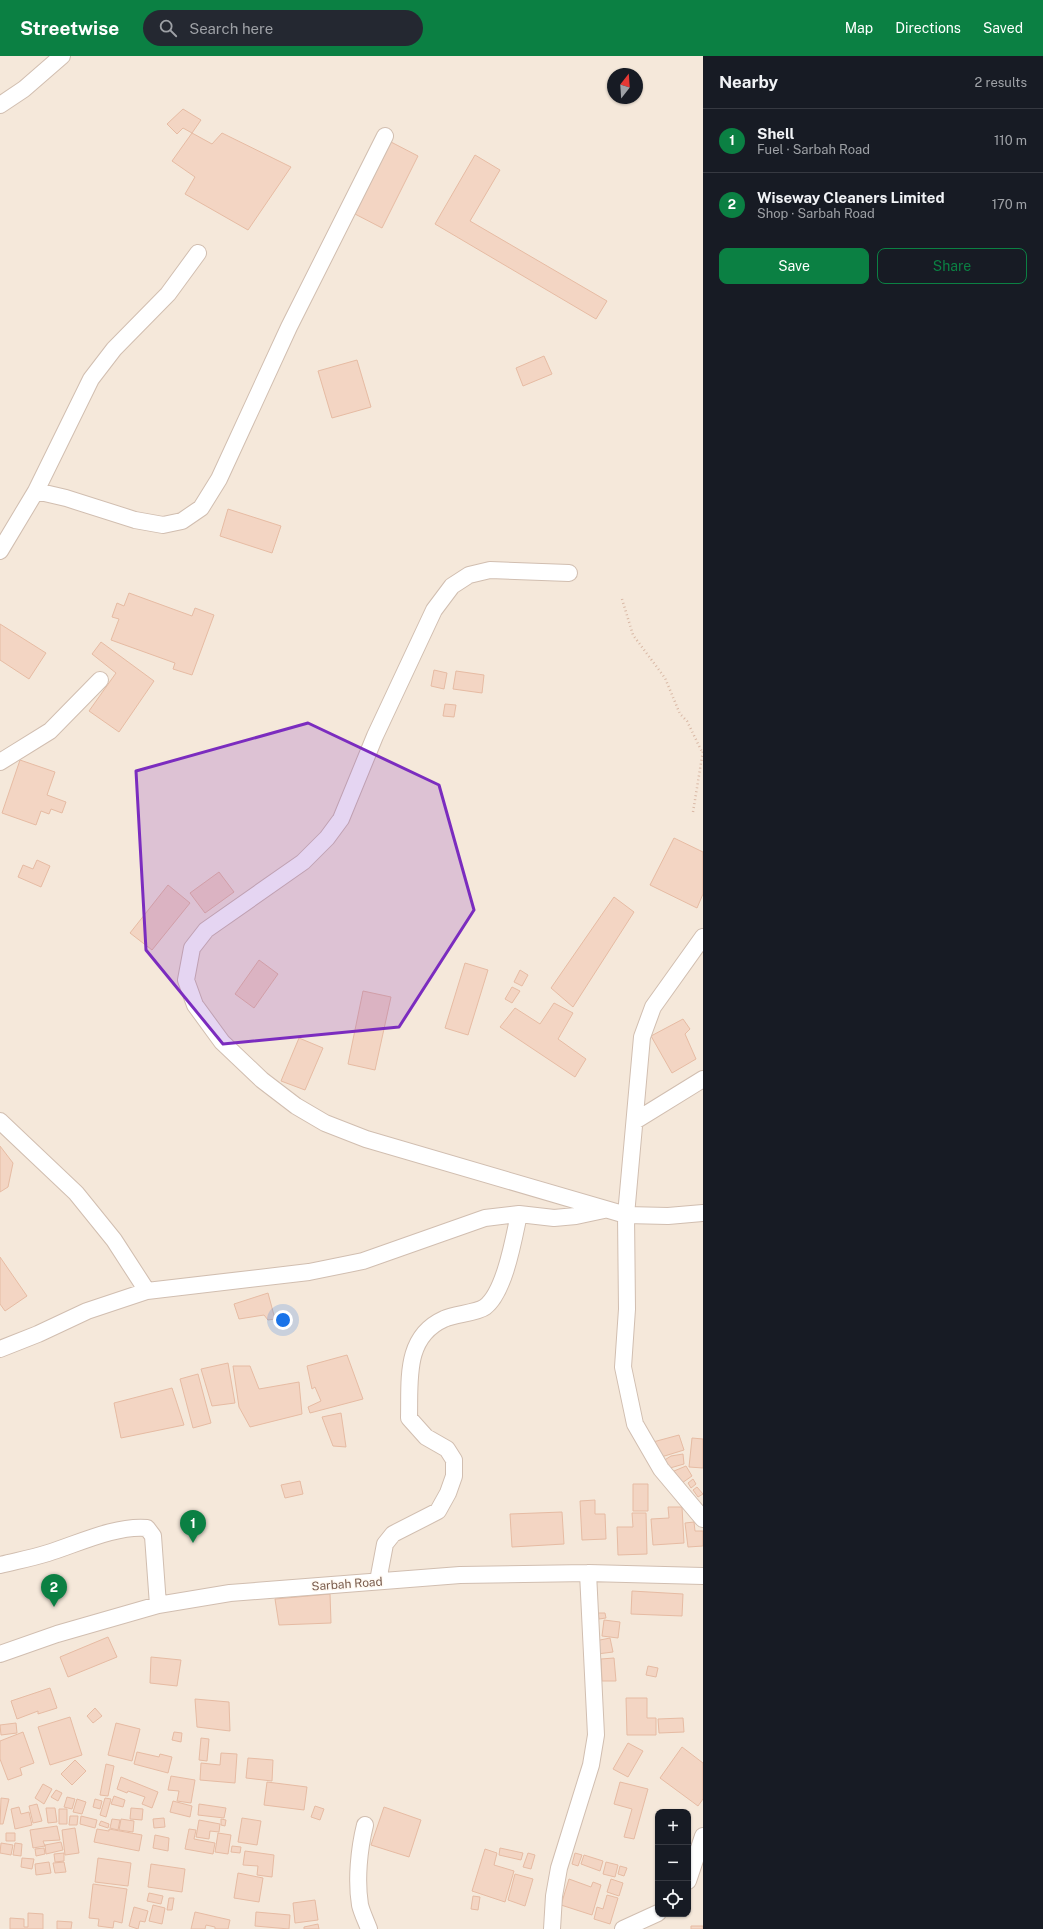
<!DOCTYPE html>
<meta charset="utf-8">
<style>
:root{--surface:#171b24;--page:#242831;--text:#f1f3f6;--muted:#9ea1a6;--line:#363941;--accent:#0b8043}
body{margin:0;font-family:"Public Sans",sans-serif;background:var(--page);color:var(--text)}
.controls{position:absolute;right:12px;bottom:12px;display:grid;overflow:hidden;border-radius:8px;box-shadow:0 1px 3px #0004}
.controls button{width:36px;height:36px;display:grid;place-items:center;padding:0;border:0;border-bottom:1px solid var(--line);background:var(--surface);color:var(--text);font:20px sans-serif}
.compass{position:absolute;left:607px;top:12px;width:36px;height:36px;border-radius:50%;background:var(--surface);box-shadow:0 1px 3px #0004;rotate:17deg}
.you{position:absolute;left:283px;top:1264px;width:14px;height:14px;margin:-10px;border:3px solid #fff;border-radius:50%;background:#1a73e8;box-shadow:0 0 0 6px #1a73e833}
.badge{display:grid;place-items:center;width:26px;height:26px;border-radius:50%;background:var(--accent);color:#fff;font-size:13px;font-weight:700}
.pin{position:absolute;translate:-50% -33px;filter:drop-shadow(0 1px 2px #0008)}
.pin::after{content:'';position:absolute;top:21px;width:14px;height:12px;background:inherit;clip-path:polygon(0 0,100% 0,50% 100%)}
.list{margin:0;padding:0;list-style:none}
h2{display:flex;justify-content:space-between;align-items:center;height:52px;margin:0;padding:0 16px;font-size:17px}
h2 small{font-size:13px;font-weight:400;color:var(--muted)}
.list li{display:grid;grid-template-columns:26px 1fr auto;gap:12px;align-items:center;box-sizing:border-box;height:64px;padding:0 16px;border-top:1px solid var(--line)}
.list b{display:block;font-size:15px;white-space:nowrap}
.list p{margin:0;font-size:13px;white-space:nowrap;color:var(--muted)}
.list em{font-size:13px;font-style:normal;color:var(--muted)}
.actions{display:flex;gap:8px;padding:12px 16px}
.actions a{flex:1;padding:9px 0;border:1px solid var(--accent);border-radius:8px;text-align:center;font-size:14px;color:var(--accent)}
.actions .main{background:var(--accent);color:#fff}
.icon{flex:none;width:22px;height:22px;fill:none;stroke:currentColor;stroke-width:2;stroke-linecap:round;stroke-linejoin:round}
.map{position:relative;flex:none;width:703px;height:1873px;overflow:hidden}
header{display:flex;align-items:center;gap:24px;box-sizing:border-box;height:56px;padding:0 20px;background:var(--accent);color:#fff}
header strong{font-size:19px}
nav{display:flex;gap:22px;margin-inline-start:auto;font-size:14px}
.search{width:280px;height:36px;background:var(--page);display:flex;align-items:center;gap:10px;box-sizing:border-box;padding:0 14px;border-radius:22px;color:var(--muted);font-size:15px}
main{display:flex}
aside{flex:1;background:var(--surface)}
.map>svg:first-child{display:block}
.residential{fill:#f5e8da;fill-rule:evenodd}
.building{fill:#f3d5c3;stroke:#e6bba3}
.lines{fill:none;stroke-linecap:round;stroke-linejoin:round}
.street-casing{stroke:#d1beb0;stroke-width:18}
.path{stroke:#d9b8a5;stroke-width:2.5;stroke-dasharray:1 3;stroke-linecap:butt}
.street{stroke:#fff;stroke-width:16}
.marked{fill:#7b2cbf;fill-opacity:0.2;stroke:#7b2cbf;stroke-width:3;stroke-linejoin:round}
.labels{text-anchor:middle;stroke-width:3;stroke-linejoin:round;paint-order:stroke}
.street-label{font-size:12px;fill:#7a5c4d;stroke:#fffaf3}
</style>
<header>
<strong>Streetwise</strong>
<div class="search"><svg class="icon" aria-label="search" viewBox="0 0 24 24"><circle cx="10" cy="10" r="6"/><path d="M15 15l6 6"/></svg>Search here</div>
<nav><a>Map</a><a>Directions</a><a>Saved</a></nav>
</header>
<main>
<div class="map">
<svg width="703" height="1873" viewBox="0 0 703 1873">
<rect width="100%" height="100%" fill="#fdf6ec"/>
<path class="residential" d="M0 0H703V1873H0ZM613 18H637V42H613ZM658 1756H688V1858H658Z"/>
<path class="building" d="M183 53 201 64 192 77 183 72 177 78 167 68Z
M192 77 212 88 222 77 291 111 248 174 185 138 195 121 172 105Z
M391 86 418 100 382 172 355 158Z
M475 99 500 114 470 165 607 245 596 263 435 168Z
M544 300 552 318 523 330 516 312Z
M357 304 371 351 332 362 318 315Z
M228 453 281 470 272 497 220 480Z
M129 537 192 560 195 552 214 559 192 619 173 613 175 607 111 584 119 563 112 561 117 547 124 550Z
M0 568 46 597 29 623 0 604Z
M101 586 154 625 119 676 89 655 116 617 92 598Z
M434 614 447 617 444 633 431 630Z
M456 615 484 619 482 637 453 633Z
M445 648 456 649 454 661 443 660Z
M20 704 55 716 47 739 66 746 62 757 51 753 49 758 41 755 36 769 2 757Z
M674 782 703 796V838L697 852 650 829Z
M37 804 50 810 41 831 18 821 23 809 33 813Z
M219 816 234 836 205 857 190 837Z
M168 829 190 847 152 894 130 877Z
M614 841 634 856 573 951 551 932Z
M259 904 278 918 254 952 235 938Z
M465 907 488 914 468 979 445 972Z
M520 914 528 919 522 930 514 926Z
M512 931 520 935 512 947 505 943Z
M363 935 391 941 375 1014 348 1008Z
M554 947 573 957 558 983 586 1003 575 1021 500 971 515 952 540 968Z
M683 963 690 973 685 978 696 1003 672 1017 651 980Z
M299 982 323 992 305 1034 281 1025Z
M0 1090 13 1107 8 1131 0 1136Z
M0 1201 27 1240 5 1255 0 1248Z
M268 1237 275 1263 268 1264 264 1259 239 1263 234 1248Z
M347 1299 363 1343 310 1357 308 1351 321 1345 315 1331 312 1333 307 1310Z
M228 1307 235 1347 212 1350 201 1313Z
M233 1310H250L259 1333 299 1326 302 1358 250 1371 239 1351Z
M198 1318 211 1367 193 1372 180 1323Z
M172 1332 184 1369 121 1382 114 1347Z
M341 1357 346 1391 333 1390 322 1361Z
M679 1379 684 1394 658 1402 653 1386Z
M692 1382 703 1383V1412L689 1411Z
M683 1398 684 1408 670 1412 663 1405 671 1400Z
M686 1410 692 1420 682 1427 674 1415Z
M693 1423 696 1428 691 1432 688 1427Z
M300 1425 303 1438 285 1442 281 1429Z
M633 1428H648V1455H633Z
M697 1431 703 1438 698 1441 693 1434Z
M595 1444V1458H605L606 1483 582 1484 580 1445Z
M668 1451H682L684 1487 653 1489 651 1463 669 1462Z
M562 1456 564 1488 512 1491 510 1458Z
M632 1457H646L647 1498 618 1499 617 1471H633Z
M694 1466 695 1475H703V1490L688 1491 685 1467Z
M632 1535 683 1538 682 1560 631 1558Z
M330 1538 331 1567 279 1569 275 1543Z
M598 1557H605L606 1562 599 1563Z
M604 1564 620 1566 618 1582 602 1580Z
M108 1581 117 1601 68 1621 60 1601Z
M610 1582 613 1596 597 1598 595 1585Z
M151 1601 181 1604 177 1630 150 1627Z
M614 1602 616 1625H602L601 1603Z
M648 1610 658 1612 656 1621 646 1619Z
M50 1632 57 1652 38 1658V1655L17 1663 11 1645Z
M626 1642H647V1662H656V1679H627Z
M195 1643 229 1646 230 1675 197 1671Z
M95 1652 102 1660 93 1667 87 1660Z
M70 1661 82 1699 50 1709 38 1671Z
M683 1662 684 1676 659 1677 658 1663Z
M16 1667 17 1677 1 1679 0 1669Z
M116 1667 140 1673 132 1705 108 1699Z
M23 1676 34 1707 20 1712 22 1719 8 1724 0 1703V1685Z
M174 1676 182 1677 181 1686 172 1684Z
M201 1682 209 1683 207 1705 199 1704Z
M628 1687 643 1695 628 1721 613 1713Z
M682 1691 703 1707V1743L698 1750 660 1722Z
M137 1696 159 1701 160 1698 172 1701 168 1717 134 1708Z
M221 1697 237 1698 235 1727 200 1724 201 1707 220 1709Z
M248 1702 273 1704 272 1725 246 1722Z
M75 1704 86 1715 72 1729 61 1718Z
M106 1708 114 1710 108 1740 100 1739Z
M171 1720 195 1724 191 1747 177 1745 179 1735 168 1734Z
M121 1721 158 1736 152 1752 142 1748 145 1741 128 1735 127 1737 117 1733Z
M267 1726 307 1731 304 1754 264 1749Z
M620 1726 648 1733 634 1783 624 1781 632 1753 614 1748Z
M43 1728 52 1733 44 1748 35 1742Z
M56 1734 62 1737 58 1745 51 1741Z
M114 1740 125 1744 123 1751 111 1748Z
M67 1741 75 1743 72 1753 64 1751Z
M1 1742 9 1743 3 1768H0Z
M105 1742 111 1743 106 1761 100 1759Z
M77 1743 86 1746 82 1758 73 1756Z
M95 1743 102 1745 100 1753 93 1751Z
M173 1745 192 1750 190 1761 170 1756Z
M37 1748 42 1765 33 1767 29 1750Z
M199 1748 226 1752 224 1762 198 1759Z
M315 1750 324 1753 320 1764 311 1761Z
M19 1751 21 1758 29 1756 32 1769 15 1773 11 1753Z
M384 1751 421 1764 409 1801 371 1789Z
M46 1752H55L57 1766 48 1767Z
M131 1752 143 1753 142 1764 130 1763Z
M59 1753H67V1768H59Z
M70 1760H78L77 1769H69Z
M81 1760 97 1764 95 1772 80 1768Z
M164 1762 165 1771 154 1772 153 1763Z
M242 1762 261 1765 257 1789 238 1786Z
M112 1763 120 1764 118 1774 110 1772Z
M121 1763 134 1765 133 1776 119 1774Z
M221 1763 226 1764 225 1770 221 1769Z
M199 1764 220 1768 219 1776 210 1775 209 1783 196 1781Z
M101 1765 109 1768 108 1772 99 1769Z
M57 1770 60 1784 43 1785 45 1790 33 1792 30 1774Z
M75 1772 79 1797 65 1799 62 1774Z
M97 1773 109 1775V1773L142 1779 139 1795 94 1786Z
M189 1773 196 1774 194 1783 215 1787 213 1798 185 1793Z
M6 1777H15V1785H6Z
M218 1777 231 1779 228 1798 215 1796Z
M155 1779 169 1782 168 1795 153 1792Z
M61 1786 63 1794 46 1798 45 1789Z
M1 1787 13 1789 11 1799 0 1797Z
M15 1787 22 1788 21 1800 13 1799Z
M232 1790 241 1791 240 1797 231 1796Z
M44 1792 45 1798 36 1800 35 1793Z
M500 1792 523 1797 521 1804 499 1799Z
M485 1793 497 1797 494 1809 514 1815 505 1846 472 1835Z
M245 1795 274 1799 272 1821 257 1819 258 1810 243 1809Z
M64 1797V1805L55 1806 54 1798Z
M528 1797 535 1799 531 1813 523 1811Z
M575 1797 582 1799 578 1810 572 1808Z
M584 1799 603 1805 600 1815 581 1808Z
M22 1802 34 1803 32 1813 21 1811Z
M98 1802 131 1807 128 1830 95 1826Z
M49 1806 51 1817 36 1819 35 1808Z
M64 1806 66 1816 55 1817 53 1807Z
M606 1806 618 1809 615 1821 603 1818Z
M151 1808 185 1813 182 1836 148 1831Z
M620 1810 627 1812 624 1820 618 1818Z
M238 1817 263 1822 259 1846 234 1842Z
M515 1818 533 1823 525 1850 508 1844Z
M569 1823 591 1831 593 1826 601 1829 592 1859 561 1849Z
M611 1823 623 1827 619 1840 607 1836Z
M93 1828 127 1833 122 1867 114 1865 113 1872 98 1870 99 1863 89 1862Z
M149 1837 163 1840 161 1848 147 1845Z
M607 1839 618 1842 610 1868 594 1863 597 1851 603 1853Z
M473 1840 480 1841 478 1854 471 1853Z
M169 1842H174L172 1854H167Z
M315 1844 318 1864 295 1867 293 1847Z
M153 1849 165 1852 162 1868 149 1865Z
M134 1851 148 1855 145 1866 140 1865 138 1873 129 1870Z
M195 1856 230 1864 228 1873H215V1871L206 1869 205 1873H191Z
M256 1856 290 1859 289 1873 255 1870Z
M28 1857 43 1858V1873H10V1862L24 1863V1871H28Z
M57 1865 72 1866 71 1873H57Z
M318 1868 319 1873H304V1871Z
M691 1870H703V1873H691Z"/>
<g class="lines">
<defs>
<path id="street" d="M0 49 24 33 62 0
M36 435 91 323 114 293 168 238 198 197
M0 495 36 435 66 442 135 464 163 469 182 465 201 452 219 423 289 271 385 80
M569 517 490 514 469 519 452 530 434 554 375 680 341 763 327 782 303 806 206 874 192 892 186 924 195 949 222 986 262 1024 296 1050 325 1067 366 1083 626 1159 642 981 653 951 703 881
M0 706 50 675 100 624
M0 1065 76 1137 114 1184 147 1235
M635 1065 703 1023
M703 1157 668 1160 626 1159 627 1253 623 1311 635 1368 661 1413 703 1463
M0 1293 38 1278 87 1255 147 1235 309 1216 363 1205 485 1162 519 1158 554 1162 576 1160 604 1154
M0 1509C16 1505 32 1502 48 1497 77 1488 116 1469 147 1472L153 1480 158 1549
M378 1525 385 1488 393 1478 438 1455 448 1437 454 1420V1404L447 1393 426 1381 409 1362C410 1324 404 1281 444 1263 454 1258 477 1257 485 1251 505 1236 514 1181 519 1158
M0 1598 57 1578 158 1549 230 1537 460 1519 588 1517 703 1520
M365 1769C359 1793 356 1824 360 1849 362 1857 366 1865 369 1873
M688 1825 703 1780
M552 1873 554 1840 559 1812 591 1709 596 1679 588 1517
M623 1873 658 1857"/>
</defs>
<use href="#street" class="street-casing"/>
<path class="path" d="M622 543 633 579 665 622 680 658 687 665 702 696
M693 756 703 695"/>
<use href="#street" class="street"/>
</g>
<path class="marked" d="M308 667 439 729 474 854 399 971 223 988 146 894 136 715Z"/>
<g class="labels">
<g class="street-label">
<text transform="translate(347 1528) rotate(-4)" y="4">Sarbah Road</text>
</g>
</g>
</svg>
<div class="controls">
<button>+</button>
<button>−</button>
<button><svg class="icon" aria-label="locate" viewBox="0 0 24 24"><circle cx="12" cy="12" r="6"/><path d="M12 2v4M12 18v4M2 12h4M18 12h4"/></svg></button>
</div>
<svg class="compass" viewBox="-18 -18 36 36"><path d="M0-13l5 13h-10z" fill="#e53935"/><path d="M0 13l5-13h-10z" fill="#9ea1a6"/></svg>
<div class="you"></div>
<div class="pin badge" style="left:193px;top:1487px">1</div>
<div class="pin badge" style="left:54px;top:1551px">2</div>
</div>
<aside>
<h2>Nearby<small>2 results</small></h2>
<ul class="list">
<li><span class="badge">1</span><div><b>Shell</b><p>Fuel · Sarbah Road</p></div><em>110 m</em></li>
<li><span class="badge">2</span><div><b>Wiseway Cleaners Limited</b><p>Shop · Sarbah Road</p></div><em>170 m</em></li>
</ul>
<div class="actions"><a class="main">Save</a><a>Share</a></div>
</aside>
</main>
